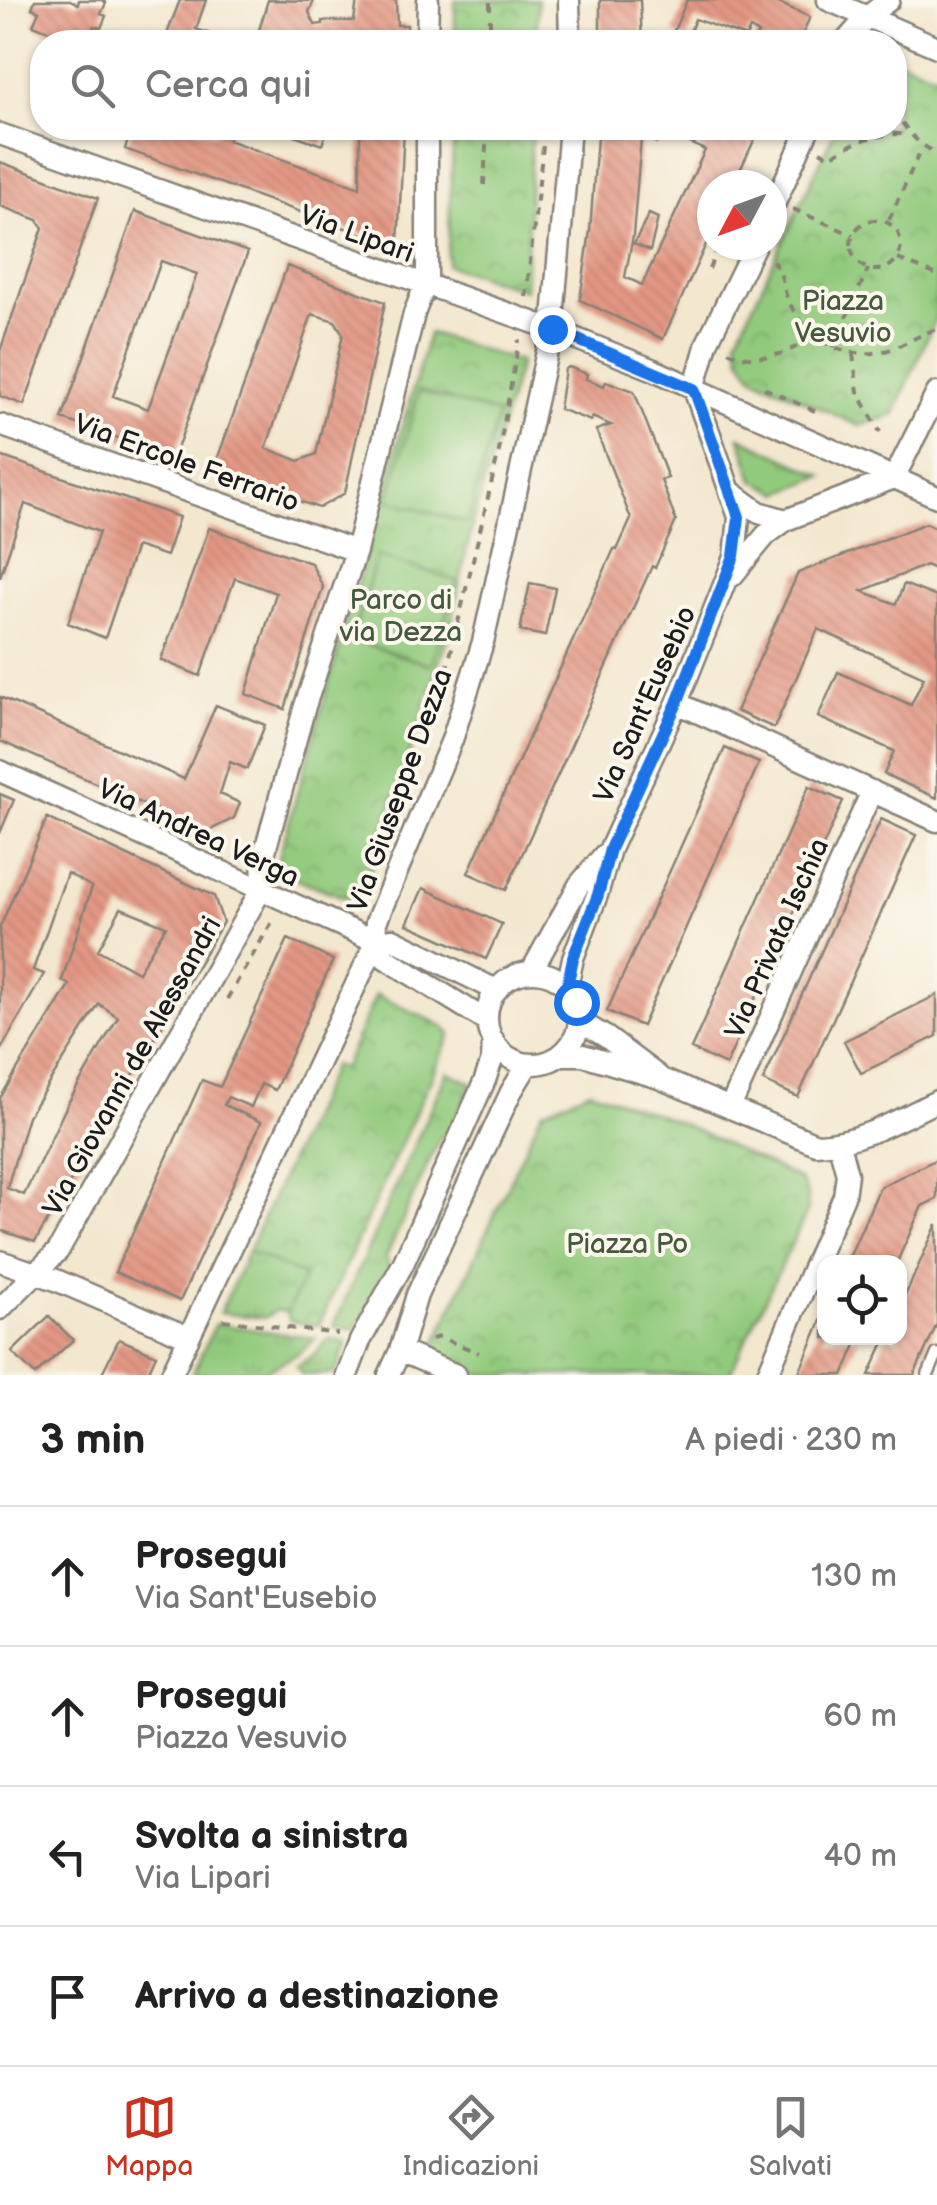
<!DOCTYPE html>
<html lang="it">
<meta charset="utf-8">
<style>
:root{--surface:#fff;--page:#f2f2f2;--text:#222;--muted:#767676;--line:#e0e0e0;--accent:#c8321e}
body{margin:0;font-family:"Balsamiq Sans",sans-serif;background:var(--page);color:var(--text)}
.controls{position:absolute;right:30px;bottom:30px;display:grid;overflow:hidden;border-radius:20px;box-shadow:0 2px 8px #0004}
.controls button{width:90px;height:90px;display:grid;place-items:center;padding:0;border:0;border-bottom:2px solid var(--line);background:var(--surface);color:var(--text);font:50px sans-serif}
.compass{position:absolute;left:697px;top:170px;width:90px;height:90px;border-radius:50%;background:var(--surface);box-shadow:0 2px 8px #0004;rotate:229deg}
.stop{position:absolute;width:30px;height:30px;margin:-22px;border:8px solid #1a73e8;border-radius:50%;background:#fff}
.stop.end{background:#1a73e8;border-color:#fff;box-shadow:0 2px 10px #0008}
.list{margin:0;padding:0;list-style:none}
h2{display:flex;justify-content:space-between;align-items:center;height:130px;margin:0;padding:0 40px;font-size:42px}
h2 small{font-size:32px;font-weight:400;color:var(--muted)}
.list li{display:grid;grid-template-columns:65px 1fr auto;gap:30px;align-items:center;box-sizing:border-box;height:140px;padding:0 40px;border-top:2px solid var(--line)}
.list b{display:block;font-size:38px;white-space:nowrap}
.list p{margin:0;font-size:32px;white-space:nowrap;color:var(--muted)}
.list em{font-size:32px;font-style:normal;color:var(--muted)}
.icon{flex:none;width:55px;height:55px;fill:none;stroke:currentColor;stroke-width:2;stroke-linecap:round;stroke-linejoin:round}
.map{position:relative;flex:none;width:937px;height:1375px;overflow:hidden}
.search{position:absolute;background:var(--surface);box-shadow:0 2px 8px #0004;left:30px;right:30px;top:30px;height:110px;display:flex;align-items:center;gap:25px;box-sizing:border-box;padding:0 35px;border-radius:40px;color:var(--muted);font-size:38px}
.sheet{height:690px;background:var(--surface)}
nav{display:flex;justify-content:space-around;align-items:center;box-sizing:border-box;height:140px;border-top:2px solid var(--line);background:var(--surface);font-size:28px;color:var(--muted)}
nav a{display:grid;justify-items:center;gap:5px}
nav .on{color:var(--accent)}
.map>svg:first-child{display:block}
.grass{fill:url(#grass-tufts);stroke:#57734c;stroke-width:2.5}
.park{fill:url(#park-crowns);stroke:#57734c;stroke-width:2.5}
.pitch{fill:#92ca7d;stroke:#57734c;stroke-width:2.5}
.building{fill:url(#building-back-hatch);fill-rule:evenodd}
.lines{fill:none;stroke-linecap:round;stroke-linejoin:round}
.service-casing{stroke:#888276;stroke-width:15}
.minor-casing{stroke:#888276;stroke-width:25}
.path{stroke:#888276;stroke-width:4;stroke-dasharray:8 8;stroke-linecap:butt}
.service{stroke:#fff;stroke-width:10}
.minor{stroke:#fff;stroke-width:20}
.route{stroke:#1a73e8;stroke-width:12}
.labels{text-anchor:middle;stroke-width:8;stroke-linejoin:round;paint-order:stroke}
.street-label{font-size:28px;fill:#1c1c1c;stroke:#fbf7ec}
.park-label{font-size:28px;fill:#45593e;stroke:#fbf7ec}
</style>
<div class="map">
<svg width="937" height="1375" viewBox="0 0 937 1375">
<defs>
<pattern id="grass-tufts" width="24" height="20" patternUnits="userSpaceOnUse" patternTransform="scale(2.5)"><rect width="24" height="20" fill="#92ca7d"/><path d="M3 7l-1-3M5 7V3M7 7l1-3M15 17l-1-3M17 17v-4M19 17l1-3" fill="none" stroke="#7dad6b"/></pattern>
<pattern id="park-crowns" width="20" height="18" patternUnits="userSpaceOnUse" patternTransform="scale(2.5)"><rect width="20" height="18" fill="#92ca7d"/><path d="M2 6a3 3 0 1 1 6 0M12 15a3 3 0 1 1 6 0" fill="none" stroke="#7dad6b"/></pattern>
<pattern id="building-back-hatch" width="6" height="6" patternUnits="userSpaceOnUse" patternTransform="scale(2.5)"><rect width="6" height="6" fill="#e39884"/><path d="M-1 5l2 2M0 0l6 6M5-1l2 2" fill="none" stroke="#c28271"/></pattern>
</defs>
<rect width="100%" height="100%" fill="#fbf7ec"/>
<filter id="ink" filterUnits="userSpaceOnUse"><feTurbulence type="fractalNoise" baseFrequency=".01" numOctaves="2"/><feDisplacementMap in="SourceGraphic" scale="20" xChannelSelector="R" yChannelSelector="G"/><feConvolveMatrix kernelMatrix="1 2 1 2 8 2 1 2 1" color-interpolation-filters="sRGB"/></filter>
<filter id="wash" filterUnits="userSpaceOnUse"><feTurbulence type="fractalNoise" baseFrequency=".0048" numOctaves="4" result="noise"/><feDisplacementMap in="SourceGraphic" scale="40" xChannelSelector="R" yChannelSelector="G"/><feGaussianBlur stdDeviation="2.25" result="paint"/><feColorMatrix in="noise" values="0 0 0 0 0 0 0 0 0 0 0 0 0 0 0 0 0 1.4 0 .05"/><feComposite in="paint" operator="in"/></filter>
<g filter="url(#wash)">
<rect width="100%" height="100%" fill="#f3e7cf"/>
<path class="grass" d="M740 437 823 476 780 493 754 480Z
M447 1072 472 1083 450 1134 440 1137 386 1257 390 1269 355 1329 333 1327Z
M248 1251 305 1276 287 1313 277 1310 264 1318 220 1313Z
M215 1324 316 1338 299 1353 258 1375H192Z
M328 1339 348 1341 335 1374 302 1375 297 1366 315 1354Z"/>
<path class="park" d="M455 0H538L536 42H455Z
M895 58 937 75V315L894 415 859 426 754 377 741 358 737 339 836 128H894Z
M454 128H532L525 290 447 265Z
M429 333 520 362 472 525 450 630 360 903 275 871Z
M376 995 443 1026 451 1034 319 1325 290 1321 287 1313 304 1276 248 1251 333 1065 343 1069Z
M590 1090 681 1123 800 1180 807 1194 808 1210 729 1375H479L431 1354 542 1111Z"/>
<path class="pitch" d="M419 391 498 414 467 523 388 500Z
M377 556 457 581 431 665 351 640Z"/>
<g id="blocks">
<path class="building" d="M35 0H70L78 4 79 0H102L106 3 101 14 106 16 101 28 94 26 87 42 65 39 63 42H51L48 41 52 32 33 25 39 11 32 8Z
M180 0H206L196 29 233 42H164Z
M268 0 314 1 309 12 315 25 323 24V21H354L357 0H396L397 25H407L408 42 297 40 296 42H264L265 39 258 34Z
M600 0H640L642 42H600Z
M687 0H772L810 17 799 42H754L758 33 750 29 746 37 695 19 687 39 673 33Z
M132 128H194L215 135 218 128H233L228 140 360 187V128H404L398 242 376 239 125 149Z
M275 128H328L322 145Z
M650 128H760L733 185H712V231L663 339 580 300 590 231 597 137 641 138 633 236 625 277 642 285 705 150 662 130 657 143 646 138Z
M0 162 98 198 24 405 0 396V351L43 228 38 220 0 206Z
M135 211 248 252 174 457 62 419ZM161 261 197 274 148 409 113 396Z
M649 214 658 218 650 251 634 244Z
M287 266 385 302 345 493 319 508 213 471ZM312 314 335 321 343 334 316 454 299 461 266 448Z
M569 367 587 374 586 379 604 386 606 381 634 391 668 478 661 480 676 521 655 568 652 566 506 890 468 873 614 549 617 550 631 519 596 430 611 425 592 417 591 421 559 409 565 369Z
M0 456 179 517 166 556 136 546 105 638 68 623 99 532 25 504 0 577Z
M926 523 937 528V570L926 565 862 591 896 604 904 584 937 597V798L884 774 894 751 818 717 838 672 911 705 924 677 818 629 774 728 736 711 798 573Z
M209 528 311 563 323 587 285 709 246 694 276 593 235 578 200 676 161 660Z
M530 583 555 588 545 636 520 631Z
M0 697 184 779 216 705 265 725 247 769 230 762 220 794 240 803 234 818 206 832 0 741Z
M725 748 759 763 642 1026 607 1011Z
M809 786 843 801 726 1065 691 1049Z
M0 794 14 800 0 833Z
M47 818 214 896 223 922 35 1242 0 1230V1098L69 985 62 980 92 887 67 873 33 970 44 974 0 1051V927ZM121 908 166 926 138 972 98 950ZM99 1004 118 1017 68 1103 24 1195 7 1188 28 1116Z
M881 819 916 835 798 1097 763 1081Z
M423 888 502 924 486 959 407 924Z
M288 939 333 960 275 1090 261 1084 251 1107 228 1097 224 1105 261 1122 180 1301 115 1272 202 1080 220 1087Z
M937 995V1036L861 1073 844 1041Z
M937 1159V1199L922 1206 897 1262H847L880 1187Z
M937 1224V1324L914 1375H869L886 1338H900V1307Z
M824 1314V1338H859L843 1375H798Z
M49 1316 73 1340 35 1375 12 1352Z
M119 1339 156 1355 147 1375H101Z"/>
</g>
</g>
<g filter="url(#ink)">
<use href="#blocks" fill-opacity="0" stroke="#888276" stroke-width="2.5"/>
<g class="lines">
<defs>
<path id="service" d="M928 1375 937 1354"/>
<path id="minor" d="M569 0 570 42
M828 0 937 47
M427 42 428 0
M845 42 867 17 889 0
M0 134 552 329 654 370 937 497
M772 209 809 128
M0 425 356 551
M733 493 759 512 786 520
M732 576 766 535 786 520 894 478 937 393
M677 703 937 821
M0 771 375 941
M375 941 385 958 487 1021
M375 941 393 939 496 990
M487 1018a46 46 0 1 1 92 0a46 46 0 1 1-92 0Z
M531 972 579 885 604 855
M567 987 573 958 597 895 610 849 677 703 735 557 739 517 694 389 707 343 755 245
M579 1021 606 1037 658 1076
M561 1055H583L659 1078 816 1144C860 1143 898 1120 937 1101
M730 1108 872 791
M0 1261 56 1280 188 1337
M0 1309 58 1251 262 888 263 858 305 706 356 551 414 314 427 280V128
M400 1351 456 1375
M171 1375 369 957 375 941 376 922 452 740 483 642 552 329 570 128
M347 1375 360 1341 403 1264 485 1080 492 1060 493 1040
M389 1375 400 1351 417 1295 511 1092 528 1064
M767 1375 844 1196 847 1174 839 1144"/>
</defs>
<use href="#service" class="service-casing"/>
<use href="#minor" class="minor-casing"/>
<path class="path" d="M490 42V0
M894 109C906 130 915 143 937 153
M820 151 830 157C856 140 878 133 909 134
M484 185 487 128
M793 209 853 235
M851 245a25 25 0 1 1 50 0a25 25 0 1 1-50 0Z
M889 220 922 147
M898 259 937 275
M772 261C784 272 782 290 790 304 810 343 851 364 894 348 909 342 921 334 937 329
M709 269 719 245
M526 297 545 128
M833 347 868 269
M728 351C753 364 790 356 811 336
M853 354 858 392 880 432
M764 388 817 412
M439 702 499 451 519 340
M227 999 275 917
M223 1320 338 1334
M432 1339 439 1337 479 1353"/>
<use href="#service" class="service"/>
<use href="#minor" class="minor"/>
</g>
</g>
<g class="lines" filter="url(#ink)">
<path class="route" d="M552 329 694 389 739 517 734 556 677 703 610 849 598 895 573 958 567 987 576 1002"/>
</g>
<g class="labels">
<g class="street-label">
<text transform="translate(357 233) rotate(20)" y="10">Via Lipari</text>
<text transform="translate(187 462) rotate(20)" y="10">Via Ercole Ferrario</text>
<text transform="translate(644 704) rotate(-66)" y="10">Via Sant'Eusebio</text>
<text transform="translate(399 790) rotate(-70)" y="10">Via Giuseppe Dezza</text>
<text transform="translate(199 832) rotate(25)" y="10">Via Andrea Verga</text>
<text transform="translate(776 938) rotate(-66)" y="10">Via Privata Ischia</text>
<text transform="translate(131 1066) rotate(-61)" y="10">Via Giovanni de Alessandri</text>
</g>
<g class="park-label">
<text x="843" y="310">Piazza<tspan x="843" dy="32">Vesuvio</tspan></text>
<text x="401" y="609">Parco di<tspan x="401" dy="32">via Dezza</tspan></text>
<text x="627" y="1253">Piazza Po</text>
</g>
</g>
</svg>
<div class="controls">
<button><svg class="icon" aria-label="locate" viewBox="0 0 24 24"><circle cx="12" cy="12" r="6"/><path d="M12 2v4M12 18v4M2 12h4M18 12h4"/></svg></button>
</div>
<svg class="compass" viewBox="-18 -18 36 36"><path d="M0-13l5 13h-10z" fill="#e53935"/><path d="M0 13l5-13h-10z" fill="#767676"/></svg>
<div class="stop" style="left:576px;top:1002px"></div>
<div class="stop end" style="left:552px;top:329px"></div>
<div class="search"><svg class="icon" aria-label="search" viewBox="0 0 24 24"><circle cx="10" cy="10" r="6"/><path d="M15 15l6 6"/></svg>Cerca qui</div>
</div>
<section class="sheet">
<h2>3 min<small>A piedi · 230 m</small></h2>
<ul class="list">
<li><svg class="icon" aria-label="ahead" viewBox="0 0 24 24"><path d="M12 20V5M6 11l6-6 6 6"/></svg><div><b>Prosegui</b><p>Via Sant'Eusebio</p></div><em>130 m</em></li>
<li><svg class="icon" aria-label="ahead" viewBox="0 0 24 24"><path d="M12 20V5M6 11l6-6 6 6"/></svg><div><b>Prosegui</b><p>Piazza Vesuvio</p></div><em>60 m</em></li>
<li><svg class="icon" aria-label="left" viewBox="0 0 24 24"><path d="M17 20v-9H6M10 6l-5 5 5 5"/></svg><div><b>Svolta a sinistra</b><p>Via Lipari</p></div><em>40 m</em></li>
<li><svg class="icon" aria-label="arrive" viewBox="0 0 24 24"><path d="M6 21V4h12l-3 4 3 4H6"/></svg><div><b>Arrivo a destinazione</b></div></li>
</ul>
</section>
<nav>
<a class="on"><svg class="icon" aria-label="map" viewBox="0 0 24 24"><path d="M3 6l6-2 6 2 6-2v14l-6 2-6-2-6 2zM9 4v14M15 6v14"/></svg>Mappa</a>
<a><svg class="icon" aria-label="directions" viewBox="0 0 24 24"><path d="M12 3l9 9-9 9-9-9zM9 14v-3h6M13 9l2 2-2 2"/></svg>Indicazioni</a>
<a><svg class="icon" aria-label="saved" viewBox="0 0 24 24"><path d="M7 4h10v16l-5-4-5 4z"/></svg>Salvati</a>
</nav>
